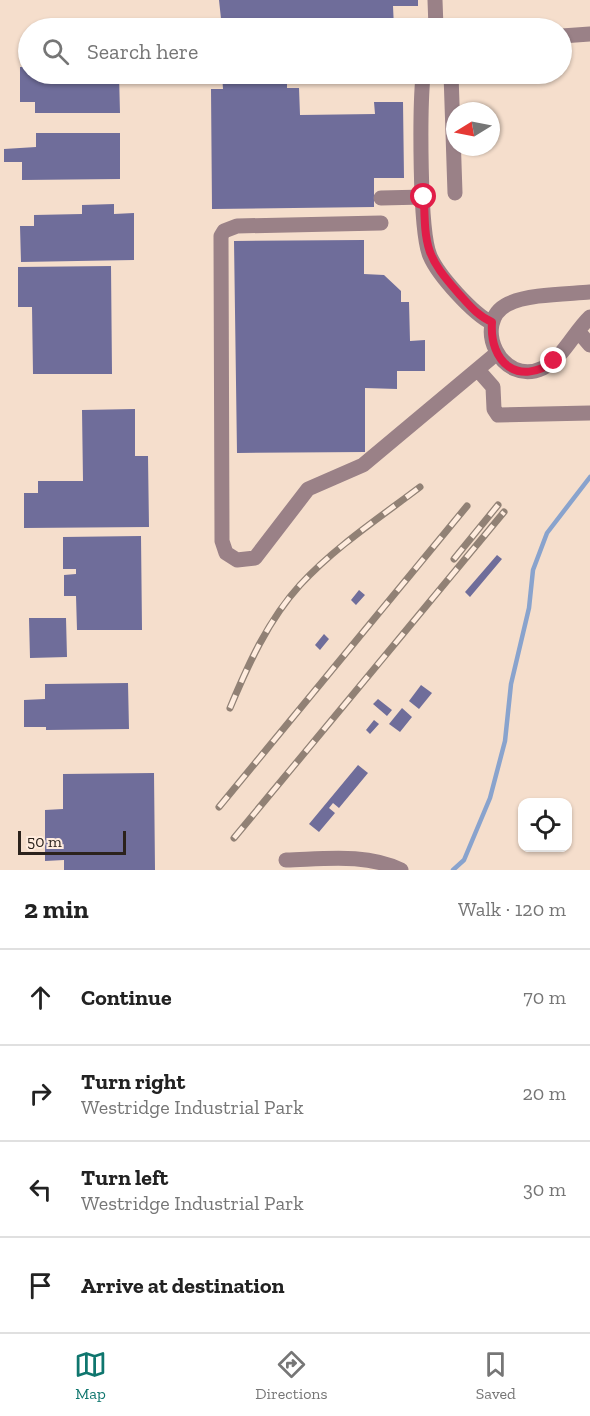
<!DOCTYPE html>
<meta charset="utf-8">
<style>
:root{--surface:#fff;--page:#f6f6f6;--text:#222;--muted:#767676;--line:#e0e0e0;--accent:#0f766e}
body{margin:0;font-family:"Zilla Slab",serif;background:var(--page);color:var(--text)}
.controls{position:absolute;right:18px;bottom:18px;display:grid;overflow:hidden;border-radius:12px;box-shadow:0 2px 4px #0004}
.controls button{width:54px;height:54px;display:grid;place-items:center;padding:0;border:0;border-bottom:2px solid var(--line);background:var(--surface);color:var(--text);font:30px sans-serif}
.compass{position:absolute;left:446px;top:102px;width:54px;height:54px;border-radius:50%;background:var(--surface);box-shadow:0 2px 4px #0004;rotate:260deg}
.scale{position:absolute;left:18px;bottom:15px;width:108px;box-sizing:border-box;padding-left:6px;border:3px solid #2b221c;border-top:0;font-size:16px;line-height:21px;white-space:nowrap;color:#2b221c;-webkit-text-stroke:4px #ffecde;paint-order:stroke}
.stop{position:absolute;width:18px;height:18px;margin:-14px;border:4px solid #e11d48;border-radius:50%;background:#fff}
.stop.end{background:#e11d48;border-color:#fff;box-shadow:0 2px 6px #0008}
.list{margin:0;padding:0;list-style:none}
h2{display:flex;justify-content:space-between;align-items:center;height:78px;margin:0;padding:0 24px;font-size:26px}
h2 small{font-size:20px;font-weight:400;color:var(--muted)}
.list li{display:grid;grid-template-columns:39px 1fr auto;gap:18px;align-items:center;box-sizing:border-box;height:96px;padding:0 24px;border-top:2px solid var(--line)}
.list b{display:block;font-size:22px;white-space:nowrap}
.list p{margin:0;font-size:20px;white-space:nowrap;color:var(--muted)}
.list em{font-size:20px;font-style:normal;color:var(--muted)}
.icon{flex:none;width:33px;height:33px;fill:none;stroke:currentColor;stroke-width:2;stroke-linecap:round;stroke-linejoin:round}
.map{position:relative;flex:none;width:590px;height:870px;overflow:hidden}
.search{position:absolute;background:var(--surface);box-shadow:0 2px 4px #0004;left:18px;right:18px;top:18px;height:66px;display:flex;align-items:center;gap:15px;box-sizing:border-box;padding:0 21px;border-radius:33px;color:var(--muted);font-size:22px}
.sheet{height:462px;background:var(--surface)}
nav{display:flex;justify-content:space-around;align-items:center;box-sizing:border-box;height:84px;border-top:2px solid var(--line);background:var(--surface);font-size:16px;color:var(--muted)}
nav a{display:grid;justify-items:center;gap:3px}
nav .on{color:var(--accent)}
.map>svg:first-child{display:block}
.lines{fill:none;stroke-linecap:round;stroke-linejoin:round}
.stream{stroke:#89a3cd;stroke-width:4.5}
.building{fill:#6f6d9a}
.minor{stroke:#9a8187;stroke-width:15}
.rail-casing{stroke:#918175;stroke-width:7}
.rail{stroke:#ffecde;stroke-width:4.5;stroke-dasharray:14;stroke-linecap:butt}
.route{stroke:#e11d48;stroke-width:8}
</style>
<div class="map">
<svg width="590" height="870" viewBox="0 0 590 870">
<rect width="100%" height="100%" fill="#f5decc"/>
<g class="lines">
<path class="stream" d="M453 870 464 860 490 798 505 741 511 684 529 608 533 570 547 533 590 477"/>
</g>
<path class="building" d="M219 0H418V6H393L394 28H308V23H286V28H222Z
M22 38H28V65H22Z
M20 67H28V74H119L120 113H35V102H20Z
M222 74H287V88H299L300 115 375 114 374 102H403L404 178H374V207L212 209 211 89H223Z
M36 133H120V179L22 180V162H4V149L36 147Z
M114 204V214L134 213V260L21 262 20 226H34V215L82 214V205Z
M364 240V274L384 275 401 291V302H409L410 341 425 340V371H397V389L365 388V452L237 453 234 241Z
M111 266 112 374H33L32 307H18V267Z
M135 409V456H148L149 527 24 528V493H38V481H83L82 410Z
M141 536 142 630H77L76 596H64V575L76 574V569H63V537Z
M497 555 502 559 470 597 465 592Z
M359 590 365 595 356 605 351 600Z
M29 618H66L67 657 30 658Z
M324 634 329 639 320 650 315 645Z
M128 683 129 729 46 730V727H24V700L45 699V684Z
M421 685 432 693 419 709 409 701Z
M378 699 392 710 387 716 373 704Z
M402 708 412 717 400 732 389 724Z
M374 720 379 724 370 734 366 730Z
M358 765 368 773 339 808 333 803 329 808 335 813 319 832 309 824Z
M154 773 155 870H64V860L45 861V810L63 809V774Z"/>
<g class="lines">
<path class="minor" d="M435 0 436 28
M562 36 590 34
M420 74 423 76C420 107 419 231 430 256 438 275 473 314 492 323
M451 74 455 193
M381 198 424 197
M381 223 237 226 224 231 221 236 222 541 226 553 237 560 255 558 308 489 363 465 497 353
M590 292C568 294 527 294 508 304 471 322 501 388 543 368 563 358 574 332 590 317
M578 331 590 345
M478 370 493 387 494 409 498 415 590 413
M286 860C324 859 366 853 401 870"/>
<defs>
<path id="rail" d="M454 559 498 505
M230 708C248 665 268 620 300 585 335 547 379 518 420 487
M219 807 467 506
M234 838 504 512"/>
</defs>
<use href="#rail" class="rail-casing"/>
<use href="#rail" class="rail"/>
</g>
<g class="lines">
<path class="route" d="M424 197C425 248 426 257 460 295 470 306 479 317 492 322 489 363 519 387 554 361"/>
</g>
</svg>
<div class="controls">
<button><svg class="icon" aria-label="locate" viewBox="0 0 24 24"><circle cx="12" cy="12" r="6"/><path d="M12 2v4M12 18v4M2 12h4M18 12h4"/></svg></button>
</div>
<svg class="compass" viewBox="-18 -18 36 36"><path d="M0-13l5 13h-10z" fill="#e53935"/><path d="M0 13l5-13h-10z" fill="#767676"/></svg>
<div class="scale">50 m</div>
<div class="stop" style="left:424px;top:197px"></div>
<div class="stop end" style="left:554px;top:361px"></div>
<div class="search"><svg class="icon" aria-label="search" viewBox="0 0 24 24"><circle cx="10" cy="10" r="6"/><path d="M15 15l6 6"/></svg>Search here</div>
</div>
<section class="sheet">
<h2>2 min<small>Walk · 120 m</small></h2>
<ul class="list">
<li><svg class="icon" aria-label="ahead" viewBox="0 0 24 24"><path d="M12 20V5M6 11l6-6 6 6"/></svg><div><b>Continue</b></div><em>70 m</em></li>
<li><svg class="icon" aria-label="right" viewBox="0 0 24 24"><path d="M7 20v-9h11M14 6l5 5-5 5"/></svg><div><b>Turn right</b><p>Westridge Industrial Park</p></div><em>20 m</em></li>
<li><svg class="icon" aria-label="left" viewBox="0 0 24 24"><path d="M17 20v-9H6M10 6l-5 5 5 5"/></svg><div><b>Turn left</b><p>Westridge Industrial Park</p></div><em>30 m</em></li>
<li><svg class="icon" aria-label="arrive" viewBox="0 0 24 24"><path d="M6 21V4h12l-3 4 3 4H6"/></svg><div><b>Arrive at destination</b></div></li>
</ul>
</section>
<nav>
<a class="on"><svg class="icon" aria-label="map" viewBox="0 0 24 24"><path d="M3 6l6-2 6 2 6-2v14l-6 2-6-2-6 2zM9 4v14M15 6v14"/></svg>Map</a>
<a><svg class="icon" aria-label="directions" viewBox="0 0 24 24"><path d="M12 3l9 9-9 9-9-9zM9 14v-3h6M13 9l2 2-2 2"/></svg>Directions</a>
<a><svg class="icon" aria-label="saved" viewBox="0 0 24 24"><path d="M7 4h10v16l-5-4-5 4z"/></svg>Saved</a>
</nav>
